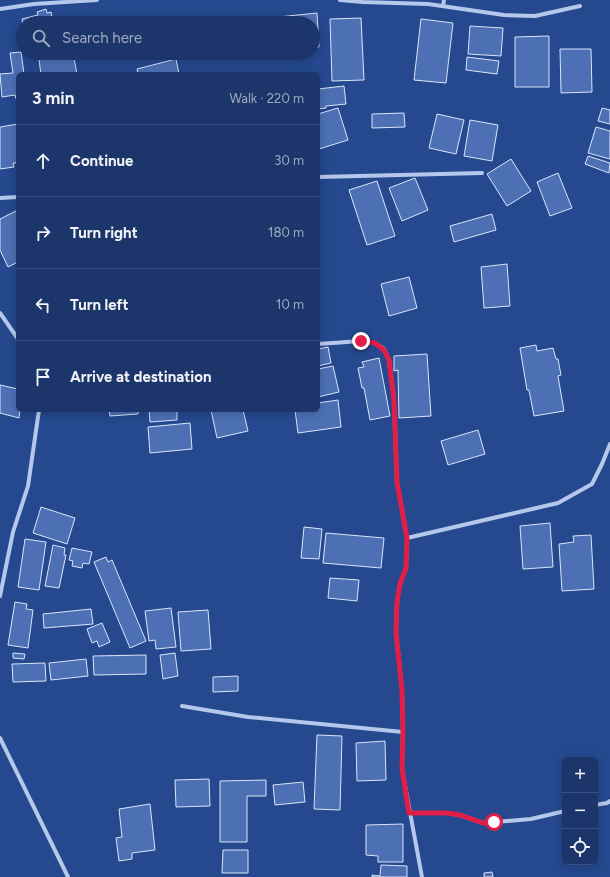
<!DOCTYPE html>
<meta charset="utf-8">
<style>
:root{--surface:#1c366b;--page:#253e71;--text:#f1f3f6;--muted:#a0abc1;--line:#3a507e}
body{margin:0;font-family:Figtree,sans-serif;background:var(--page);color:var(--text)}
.controls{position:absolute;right:12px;bottom:12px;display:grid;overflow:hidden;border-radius:6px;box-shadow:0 2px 10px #0003}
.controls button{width:36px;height:36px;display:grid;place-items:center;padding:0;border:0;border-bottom:1px solid var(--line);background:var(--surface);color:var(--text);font:20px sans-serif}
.stop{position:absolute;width:12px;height:12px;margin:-9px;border:3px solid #e11d48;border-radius:50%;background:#fff}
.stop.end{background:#e11d48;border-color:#fff;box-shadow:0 1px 4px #0008}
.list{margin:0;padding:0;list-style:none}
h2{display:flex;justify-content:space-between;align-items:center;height:52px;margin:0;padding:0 16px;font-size:17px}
h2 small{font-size:13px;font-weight:400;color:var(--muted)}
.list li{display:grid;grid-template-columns:26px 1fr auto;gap:12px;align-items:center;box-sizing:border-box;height:72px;padding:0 16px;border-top:1px solid var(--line)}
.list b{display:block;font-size:15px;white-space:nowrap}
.list em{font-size:13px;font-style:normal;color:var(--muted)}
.icon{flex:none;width:22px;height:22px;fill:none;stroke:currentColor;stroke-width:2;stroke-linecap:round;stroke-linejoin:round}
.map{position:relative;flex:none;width:610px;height:877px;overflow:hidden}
.search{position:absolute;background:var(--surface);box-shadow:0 2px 10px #0003;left:16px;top:16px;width:304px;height:44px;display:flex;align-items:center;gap:10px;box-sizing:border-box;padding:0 14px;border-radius:22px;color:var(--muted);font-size:15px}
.panel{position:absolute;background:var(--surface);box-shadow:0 2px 10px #0003;left:16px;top:72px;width:304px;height:340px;border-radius:6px}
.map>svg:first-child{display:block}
.building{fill:#4d70b5;stroke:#dae5f9}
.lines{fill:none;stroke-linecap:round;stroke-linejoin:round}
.minor{stroke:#b5c8eb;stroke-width:4}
.route{stroke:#e11d48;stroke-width:5}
</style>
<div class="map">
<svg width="610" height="877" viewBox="0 0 610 877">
<rect width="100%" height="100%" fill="#25488f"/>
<path class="building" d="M46 9 47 13 51 12 53 23H23V25L22 19 38 15 37 12Z
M317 13 319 47H313V23H279L278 17Z
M361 18 364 80 332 81 330 19Z
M421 19 453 23 446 83 414 80Z
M470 26 503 28 501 56 468 54Z
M549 36V87H515V37Z
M560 49H591L592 92 561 93Z
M21 52 24 74H18V99H16L15 95 2 97 0 74 13 73 10 53Z
M38 53H73L77 74H41Z
M467 57 499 61 497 74 466 70Z
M176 59 179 74H138L137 69Z
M344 86 346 104 326 106V108L318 109V89Z
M338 108 348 140 319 149 318 144V114Z
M602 108 610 110V124L598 121Z
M404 113 405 127 372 128V114Z
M437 114 464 120 456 154 429 148Z
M470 120 498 125 492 161 464 156Z
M18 124V163H13L14 167 0 169V127Z
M596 127 610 131V159L588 153Z
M588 156 610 163 609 173 585 164Z
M511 159 531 191 507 206 487 174Z
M558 173 572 208 550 216 537 182Z
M415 178 428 210 402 221 389 188Z
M377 181 395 236 367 245 349 190Z
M16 211 18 216V262L8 267 0 250V219Z
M492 214 496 230 454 242 450 226Z
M507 264 510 306 484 308 481 267Z
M409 277 417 308 389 316 381 284Z
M536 345 537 351 553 348 556 359H558L561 375 558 376 564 411 534 416 529 390H527L520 348Z
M328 347 331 363 318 366V349Z
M427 354 431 416 399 418 398 370 394 371V356Z
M379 358 390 416 370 420 364 388H362L358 368 364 367 362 362Z
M333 366 339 392 318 397V369Z
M0 385 18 389V410H20L19 418 0 413Z
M338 400 341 427 298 433 295 410H318V403Z
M109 410H138V414L110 416Z
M149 410H177V420L150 422Z
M211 410H243L248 431 217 438Z
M190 423 192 449 150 453 148 427Z
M478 430 485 454 448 465 441 441Z
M41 507 75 518 67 544 33 533Z
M550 523 553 567 523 569 520 526Z
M304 527 322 529 319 559 301 558Z
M326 533 384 538 381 568 323 563Z
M591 535 594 589 562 591 559 544 574 542 573 536Z
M25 539 46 542 39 590 18 587Z
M53 545 65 548 64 555H66L59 588 45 586Z
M72 548 92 552 89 564 83 563 82 568 72 566 73 561 69 560Z
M106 557 108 562 112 560 146 641 130 648 94 562Z
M330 578 359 580 357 601 328 598Z
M15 602 27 604 26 609 33 610 28 648 8 645Z
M171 608 176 647 156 649 155 640 149 641 145 611Z
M91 609 93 624 44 628 43 614Z
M208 610 211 649 181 651 178 612Z
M102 623 110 642 99 647 97 641 92 643 87 629Z
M13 653 25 654 24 659 13 658Z
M175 653 178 676 163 679 160 655Z
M146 655V674L94 675 93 656Z
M86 659 88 676 51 680 49 663Z
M45 663 46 681 13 682 12 664Z
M238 676V691L213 692V677Z
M317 735 342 736 340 810 314 809Z
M385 741 386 780 357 781 356 743Z
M209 779 210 806 176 807 175 780Z
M266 780V796H247V842H220V781Z
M303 782 305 802 275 805 273 785Z
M150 804 155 850 132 853V859L119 861 116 838 122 837 119 809Z
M403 824V862H378V856L366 855V825Z
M223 850H248V873H222Z
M381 865 407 866V877H372V875L380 876Z
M492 872 493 877H484V873Z"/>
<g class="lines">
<path class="minor" d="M340 0 363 2 428 4 504 15 535 16 580 6
M443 6 444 0
M0 9 34 4 97 0
M318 177 482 173
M0 198 18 197
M0 313 18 339
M318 344 361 341 375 343 384 349 389 360 394 400 397 482 407 538 406 568 400 583 397 602 396 633 402 690 403 732 402 769 422 877
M407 538 558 503 592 484 602 464 610 444
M0 596 13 532 28 486 39 410
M182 706 248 717 403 732
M0 738 68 877
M595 805 607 803 610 801
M409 813H447L460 815 483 823 531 819 565 811"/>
</g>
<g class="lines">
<path class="route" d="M361 341 375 343 384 350 389 360 394 400 397 482 407 538 406 568 400 584 397 602 396 633 402 690 403 732 402 769 409 813H447L460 815 483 823 494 822"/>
</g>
</svg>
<div class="controls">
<button>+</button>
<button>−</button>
<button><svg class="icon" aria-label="locate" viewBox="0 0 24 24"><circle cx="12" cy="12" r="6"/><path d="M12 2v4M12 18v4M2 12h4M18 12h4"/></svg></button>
</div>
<div class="stop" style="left:494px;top:822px"></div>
<div class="stop end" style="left:361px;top:341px"></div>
<div class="search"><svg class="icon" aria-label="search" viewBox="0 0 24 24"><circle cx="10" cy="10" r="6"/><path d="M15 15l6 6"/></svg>Search here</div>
<section class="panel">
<h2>3 min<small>Walk · 220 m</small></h2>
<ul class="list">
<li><svg class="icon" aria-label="ahead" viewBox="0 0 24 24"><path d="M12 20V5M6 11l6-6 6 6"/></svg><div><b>Continue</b></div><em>30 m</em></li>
<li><svg class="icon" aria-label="right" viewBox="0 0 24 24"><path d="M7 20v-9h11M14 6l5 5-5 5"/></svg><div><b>Turn right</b></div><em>180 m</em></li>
<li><svg class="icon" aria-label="left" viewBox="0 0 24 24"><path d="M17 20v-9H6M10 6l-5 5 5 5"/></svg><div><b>Turn left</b></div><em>10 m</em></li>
<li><svg class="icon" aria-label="arrive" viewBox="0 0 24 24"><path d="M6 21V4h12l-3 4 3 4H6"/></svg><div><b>Arrive at destination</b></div></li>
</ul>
</section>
</div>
